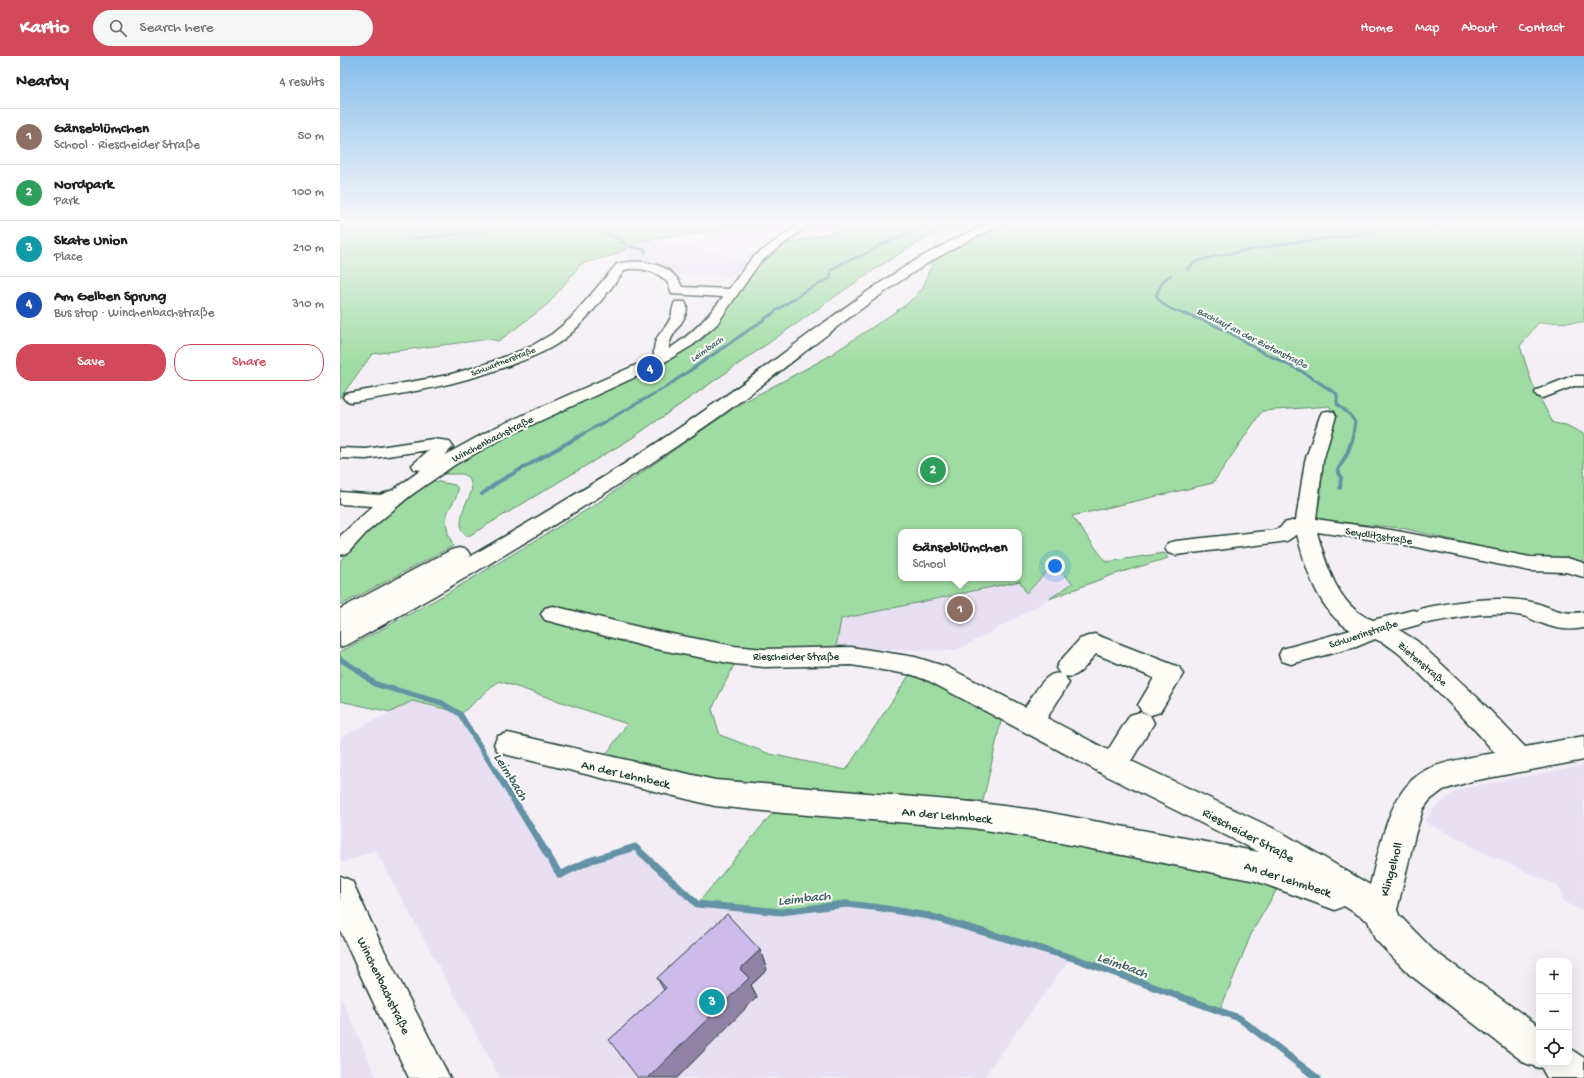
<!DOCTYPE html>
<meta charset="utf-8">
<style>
:root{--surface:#fff;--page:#f6f6f6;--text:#202124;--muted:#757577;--line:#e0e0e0;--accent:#d1495b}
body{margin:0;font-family:"Gochi Hand",sans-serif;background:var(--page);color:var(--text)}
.controls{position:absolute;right:12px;bottom:12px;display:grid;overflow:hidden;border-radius:8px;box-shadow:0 4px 16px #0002}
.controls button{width:36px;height:36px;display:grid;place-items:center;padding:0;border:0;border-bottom:1px solid var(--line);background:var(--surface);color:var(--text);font:20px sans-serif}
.you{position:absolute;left:715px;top:510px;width:14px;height:14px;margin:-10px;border:3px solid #fff;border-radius:50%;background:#1a73e8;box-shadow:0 0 0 6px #1a73e833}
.badge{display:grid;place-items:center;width:26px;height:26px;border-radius:50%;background:var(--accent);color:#fff;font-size:13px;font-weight:700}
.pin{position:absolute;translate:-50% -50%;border:2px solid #fff;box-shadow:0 1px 4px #0006}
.popup{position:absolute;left:558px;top:473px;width:124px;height:52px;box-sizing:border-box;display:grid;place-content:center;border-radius:8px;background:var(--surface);filter:drop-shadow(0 1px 3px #0005);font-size:13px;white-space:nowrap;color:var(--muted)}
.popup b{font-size:15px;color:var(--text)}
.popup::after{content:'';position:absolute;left:50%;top:100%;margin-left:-8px;border:8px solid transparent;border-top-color:var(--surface)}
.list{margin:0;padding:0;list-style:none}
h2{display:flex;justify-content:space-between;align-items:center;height:52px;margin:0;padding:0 16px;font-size:17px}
h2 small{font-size:13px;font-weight:400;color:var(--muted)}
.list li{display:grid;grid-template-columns:26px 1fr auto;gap:12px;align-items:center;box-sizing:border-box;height:56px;padding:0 16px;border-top:1px solid var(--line)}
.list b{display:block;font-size:15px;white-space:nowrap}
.list p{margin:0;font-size:13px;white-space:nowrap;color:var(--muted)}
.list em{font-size:13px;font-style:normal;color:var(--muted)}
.actions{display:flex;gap:8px;padding:12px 16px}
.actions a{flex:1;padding:9px 0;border:1px solid var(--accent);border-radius:16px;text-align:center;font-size:14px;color:var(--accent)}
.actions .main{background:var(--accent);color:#fff}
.icon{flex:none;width:22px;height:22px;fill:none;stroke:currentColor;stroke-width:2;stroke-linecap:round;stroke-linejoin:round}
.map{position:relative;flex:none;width:1244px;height:1022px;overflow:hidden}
header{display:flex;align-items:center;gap:24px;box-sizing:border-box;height:56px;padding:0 20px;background:var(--accent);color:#fff}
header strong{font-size:19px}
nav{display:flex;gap:22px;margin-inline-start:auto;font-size:14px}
.search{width:280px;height:36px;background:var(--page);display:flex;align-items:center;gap:10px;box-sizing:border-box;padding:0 14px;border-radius:22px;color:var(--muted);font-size:15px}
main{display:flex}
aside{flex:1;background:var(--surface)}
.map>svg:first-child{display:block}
.built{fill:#e8dff2}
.green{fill:#9fdca3;stroke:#5f8c6c;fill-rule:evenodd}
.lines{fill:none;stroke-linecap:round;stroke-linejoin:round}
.stream-far4{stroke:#6392a5;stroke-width:2.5}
.stream-far3{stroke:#6392a5;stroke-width:3}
.stream-far2{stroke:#6392a5;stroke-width:4}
.stream-far1{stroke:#6392a5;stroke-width:5.5}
.stream{stroke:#6392a5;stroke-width:7}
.minor-casing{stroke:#1f3d34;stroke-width:3}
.highway-casing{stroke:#1f3d34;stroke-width:3}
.minor{fill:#fdfcf7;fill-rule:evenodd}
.highway{fill:#fdfcf7;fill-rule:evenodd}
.wall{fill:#b0a1cb;stroke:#1f3d34}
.shaded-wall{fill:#9083a5;stroke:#1f3d34}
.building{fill:#cdbbec;stroke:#1f3d34}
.labels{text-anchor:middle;stroke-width:4;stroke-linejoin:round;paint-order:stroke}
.far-street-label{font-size:9px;fill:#1f3d34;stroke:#fdfcf7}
.far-water-label{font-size:10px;font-style:italic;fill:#3b6063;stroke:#fdfcf7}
.street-label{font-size:11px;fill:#1f3d34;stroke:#fdfcf7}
.near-street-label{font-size:13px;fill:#1f3d34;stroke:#fdfcf7}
.near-water-label{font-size:14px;font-style:italic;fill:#3b6063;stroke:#fdfcf7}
</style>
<header>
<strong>Kartio</strong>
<div class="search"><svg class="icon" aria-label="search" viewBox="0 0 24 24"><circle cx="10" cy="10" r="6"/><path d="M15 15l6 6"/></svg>Search here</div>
<nav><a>Home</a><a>Map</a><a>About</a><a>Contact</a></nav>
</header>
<main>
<aside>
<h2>Nearby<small>4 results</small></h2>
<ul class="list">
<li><span class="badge" style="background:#8d6e63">1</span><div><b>Gänseblümchen</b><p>School · Riescheider Straße</p></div><em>50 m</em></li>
<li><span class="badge" style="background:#2e9e5b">2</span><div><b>Nordpark</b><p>Park</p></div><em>100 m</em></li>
<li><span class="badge" style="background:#0f9aa8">3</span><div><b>Skate Union</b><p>Place</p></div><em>210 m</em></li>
<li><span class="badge" style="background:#1a4fb4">4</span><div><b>Am Gelben Sprung</b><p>Bus stop · Winchenbachstraße</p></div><em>310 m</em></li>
</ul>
<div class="actions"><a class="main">Save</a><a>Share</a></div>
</aside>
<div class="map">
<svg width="1244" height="1022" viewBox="0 0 1244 1022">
<rect width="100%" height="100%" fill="#f3eff5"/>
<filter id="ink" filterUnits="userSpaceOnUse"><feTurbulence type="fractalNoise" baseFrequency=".025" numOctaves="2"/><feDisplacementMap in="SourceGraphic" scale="8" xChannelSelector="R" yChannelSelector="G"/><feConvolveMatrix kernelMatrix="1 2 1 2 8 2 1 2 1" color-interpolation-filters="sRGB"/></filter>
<g filter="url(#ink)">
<path class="built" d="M482 165H546L452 187 454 185 450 183Z
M312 183 377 197 406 206 395 220 334 219 276 197 300 185Z
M715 511 734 527 709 543 646 579 614 595 528 593 526 598 495 597 501 563 680 525 686 536 692 533 710 512Z
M72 645 122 657 219 816 246 804 296 789 359 846 357 851 440 859 508 850 586 863 728 905 643 1022H160L35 794 2 807 0 803V682Z
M1244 709V856L1224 846 1219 830 1127 789V786L1084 766 1095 751 1116 735 1129 731Z
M0 940 37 1022H0Z"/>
<path class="green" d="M0 165H79L69 183 150 175 153 165H422L415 169 300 185 274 199 241 208 208 248 171 276 158 285 150 283 32 298 0 342Z
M82 165H149L146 175 74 182Z
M546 165H626L579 186 535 213 292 382 127 481 121 474C121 468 121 461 123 455 127 441 136 437 129 422L123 418H101L146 391 311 314 349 292 364 282 378 267 419 207 427 199 443 188Z
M668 165H1244V266L1198 267 1180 290 1192 327 1213 367 1226 369 1244 378V512L1179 500 1062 472 976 464 981 438 983 402 994 369 990 350 922 355 873 427 732 460 766 506 824 497 828 502 772 519 709 543 733 527 715 511C704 514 696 530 686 537L680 525 501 563 495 597 396 605 372 653 380 679 430 698 506 714 572 615 663 656 643 745 499 741 385 733 265 700 287 668 159 625 122 657 72 645 51 656 0 645V596L106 538 255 449 400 348 486 302 567 248 583 232 589 214 597 202 619 187ZM561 476H679V522H561Z
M94 425 115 429 118 433C117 442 113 446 109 453 103 466 108 478 113 490L3 548H0V505L54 449 89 426Z
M440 748 687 769 944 821 912 876 881 952 732 899 589 857 505 845 442 854 359 846Z"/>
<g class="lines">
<path class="stream-far4" d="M250 165V170L254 172 280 183 281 186 286 188
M292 191 306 194 305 197
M848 214V212L855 206 875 200 948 187 1000 181 1043 174H1091
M831 219 823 225 816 239C822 251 835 255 847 259
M430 259 465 235 491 222 490 215 504 206 528 197 538 190 598 165"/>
<path class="stream-far3" d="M844 258 866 265 894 279 920 295 961 315 997 338V348L1010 359 1015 366 1012 382
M236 382 326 331 432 258"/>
<path class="stream-far2" d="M1000 432 1001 421 998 414 1007 398 1013 381
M142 438 158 426 238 381"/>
<path class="stream-far1" d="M0 603 19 615 35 628 102 647 120 658 177 750"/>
<path class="stream" d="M177 749 220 819 249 805 295 791 357 848 441 856 506 848 541 852 588 860 736 903 899 962 977 1022"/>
<defs>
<path id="minor" d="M463 165H474L420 206 377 268 353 289 313 313 165 381 116 408 70 440 27 476 8 497 0 499V480L33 450 0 448V436L40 439 53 434 81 414 74 413 72 409 89 394 26 403 0 402V392L26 393 93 383 109 385 113 391 105 399 152 373 314 301C313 277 323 279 331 261 333 256 332 251 335 246H345C354 260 327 278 329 293 351 279 367 262 383 241L332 238C330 234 330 229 327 226 318 215 301 212 288 213L285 214C266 238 248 264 223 284 206 296 187 303 168 310 117 329 64 338 11 346L5 344 3 341 5 338 108 319 143 309 188 292 212 278 230 263 277 208C299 202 333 207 342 231L389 233 412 202Z
M1085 165H1100L1102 167 1097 170 1086 167Z
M1232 320H1244V330H1234L1203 342 1197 340 1195 337 1197 334Z
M988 355 994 356 996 360 983 405 976 463 1057 475 1190 501 1227 502 1244 507V521L1226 516 1190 515 1057 487 977 476C986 508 998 552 1033 564L1073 554 1078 555 1080 553 1088 551C1121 545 1154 540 1187 545 1210 549 1218 560 1244 556V572C1229 575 1215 573 1201 567 1197 566 1192 563 1187 561 1156 553 1119 561 1088 567L1083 566 1081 568 1059 574 1077 585 1139 643 1185 691 1244 680V704L1132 725 1103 734 1090 744 1083 753 1075 779 1057 854 1059 859 1093 894 1199 970V1007H1229V992L1244 1002V1022H1207L1201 1011 1199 1012 1185 1007 1069 918 1035 883 1028 865 1004 850 995 854 916 825 695 782 632 772 443 757 375 750 168 699 158 696 154 688 158 680 168 677 375 724 632 746 695 754 919 796 763 718 589 625 573 619 511 609 424 611 394 608 311 592 205 564 201 558 205 552 213 550 311 574 394 590 424 593 511 591 575 601 607 611 685 651C693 641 705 614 720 618L716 612 720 605 740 583 754 578 839 611 843 618 820 656 811 659 802 656 798 649 814 622 756 598C748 606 739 624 725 620L729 627 707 662 768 694 790 659 800 656 810 659 814 667 791 705 941 776 1030 829C1040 793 1048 735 1084 715 1100 706 1136 700 1155 697 1133 671 1110 647 1085 623 1070 608 1056 591 1035 583L1016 591 951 608 942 605 939 599 942 593 1011 574C979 557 965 511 957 478L947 485 940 486 836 499 828 497 825 492 828 487 836 485 935 474 940 472 944 467 956 464 965 405 980 360 982 356Z
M0 820 12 825 43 892 110 1022H69L19 916 0 874Z"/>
<path id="highway" d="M654 165H666L665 167C639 179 613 192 588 207 516 252 452 308 383 358 263 443 136 517 9 588L0 591V553L111 494 119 492 127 494 130 499 129 501C211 454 293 405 371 350 442 301 507 245 581 201 604 188 629 176 654 165Z"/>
</defs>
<use href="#minor" class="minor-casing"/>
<use href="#highway" class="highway-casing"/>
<use href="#minor" class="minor"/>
<use href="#highway" class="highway"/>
</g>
<path class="wall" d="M420 894 427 914 411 929 417 941 324 934 317 922Z"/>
<path class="shaded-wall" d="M420 894 427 914 411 929 417 941 337 1022H308L400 913Z"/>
<path class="building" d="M387 858 420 894 400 913 409 922 308 1022H298L269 984 326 932 317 922Z"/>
</g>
<linearGradient id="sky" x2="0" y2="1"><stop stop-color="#85bdeb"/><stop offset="0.54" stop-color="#faf8fa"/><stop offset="1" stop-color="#faf8fa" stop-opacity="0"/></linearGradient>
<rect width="1244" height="308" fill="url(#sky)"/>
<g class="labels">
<g class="far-street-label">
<text transform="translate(163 305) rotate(-21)" y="3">Schwartnerstraße</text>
</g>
<g class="far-water-label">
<text transform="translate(913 281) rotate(27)" y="4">Bachlauf an der Zietenstraße</text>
<text transform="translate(366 292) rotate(-35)" y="4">Leimbach</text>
</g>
<g class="street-label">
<text transform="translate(152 382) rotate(-27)" y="4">Winchenbachstraße</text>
<text transform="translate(1039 479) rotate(9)" y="4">Seydlitzstraße</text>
<text transform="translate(1023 577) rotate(-18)" y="4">Schwerinstraße</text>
<text x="456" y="604">Riescheider Straße</text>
<text transform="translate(1083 607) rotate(41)" y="4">Zietenstraße</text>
</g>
<g class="near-street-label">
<text transform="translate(286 717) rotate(13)" y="5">An der Lehmbeck</text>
<text transform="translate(607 758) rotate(5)" y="5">An der Lehmbeck</text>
<text transform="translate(909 778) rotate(28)" y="5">Riescheider Straße</text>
<text transform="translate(1050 813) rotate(-75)" y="5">Klingelholl</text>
<text transform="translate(948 822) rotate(18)" y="5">An der Lehmbeck</text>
<text transform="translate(45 929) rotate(64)" y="5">Winchenbachstraße</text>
</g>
<g class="near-water-label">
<text transform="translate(172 720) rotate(58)" y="5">Leimbach</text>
<text transform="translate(464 841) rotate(-6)" y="5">Leimbach</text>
<text transform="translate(783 908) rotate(20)" y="5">Leimbach</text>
</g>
</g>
</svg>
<div class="controls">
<button>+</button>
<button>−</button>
<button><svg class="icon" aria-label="locate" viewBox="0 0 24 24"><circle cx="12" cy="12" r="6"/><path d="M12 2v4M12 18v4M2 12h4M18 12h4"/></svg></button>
</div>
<div class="you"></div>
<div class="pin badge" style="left:620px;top:553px;background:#8d6e63">1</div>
<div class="popup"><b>Gänseblümchen</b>School</div>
<div class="pin badge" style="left:593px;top:414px;background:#2e9e5b">2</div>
<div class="pin badge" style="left:372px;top:946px;background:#0f9aa8">3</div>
<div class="pin badge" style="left:310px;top:313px;background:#1a4fb4">4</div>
</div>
</main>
